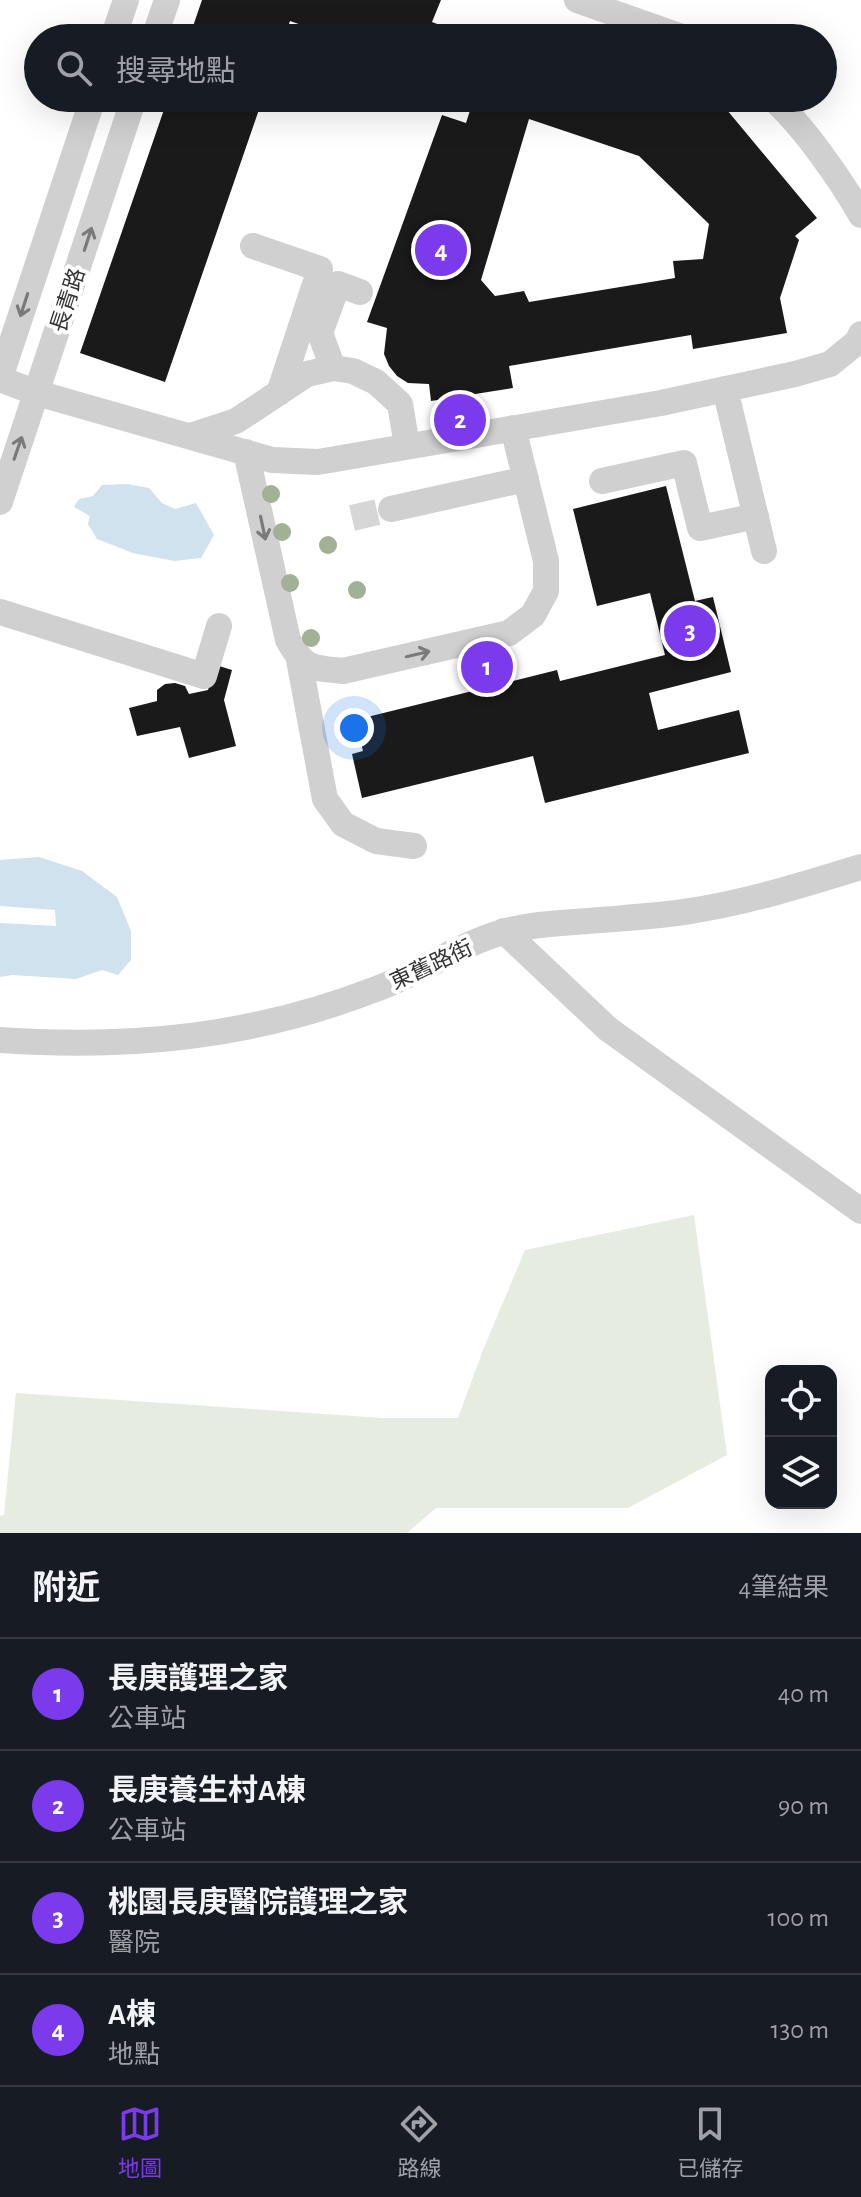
<!DOCTYPE html>
<html lang="zh-TW">
<meta charset="utf-8">
<style>
:root{--surface:#171b24;--page:#242831;--text:#f1f3f6;--muted:#9ea1a6;--line:#363941;--accent:#7c3aed}
body{margin:0;font-family:"Alegreya Sans","Noto Sans TC",sans-serif;background:var(--page);color:var(--text)}
.controls{position:absolute;right:24px;bottom:24px;display:grid;overflow:hidden;border-radius:16px;box-shadow:0 8px 32px #0002}
.controls button{width:72px;height:72px;display:grid;place-items:center;padding:0;border:0;border-bottom:2px solid var(--line);background:var(--surface);color:var(--text);font:40px sans-serif}
.you{position:absolute;left:354px;top:728px;width:28px;height:28px;margin:-20px;border:6px solid #fff;border-radius:50%;background:#1a73e8;box-shadow:0 0 0 12px #1a73e833}
.badge{display:grid;place-items:center;width:52px;height:52px;border-radius:50%;background:var(--accent);color:#fff;font-size:26px;font-weight:700}
.pin{position:absolute;translate:-50% -50%;border:4px solid #fff;box-shadow:0 2px 8px #0006}
.list{margin:0;padding:0;list-style:none}
h2{display:flex;justify-content:space-between;align-items:center;height:104px;margin:0;padding:0 32px;font-size:34px}
h2 small{font-size:26px;font-weight:400;color:var(--muted)}
.list li{display:grid;grid-template-columns:52px 1fr auto;gap:24px;align-items:center;box-sizing:border-box;height:112px;padding:0 32px;border-top:2px solid var(--line)}
.list b{display:block;font-size:30px;white-space:nowrap}
.list p{margin:0;font-size:26px;white-space:nowrap;color:var(--muted)}
.list em{font-size:26px;font-style:normal;color:var(--muted)}
.icon{flex:none;width:44px;height:44px;fill:none;stroke:currentColor;stroke-width:2;stroke-linecap:round;stroke-linejoin:round}
.map{position:relative;flex:none;width:861px;height:1533px;overflow:hidden}
.search{position:absolute;background:var(--surface);box-shadow:0 8px 32px #0002;left:24px;right:24px;top:24px;height:88px;display:flex;align-items:center;gap:20px;box-sizing:border-box;padding:0 28px;border-radius:44px;color:var(--muted);font-size:30px}
.sheet{height:552px;background:var(--surface)}
nav{display:flex;justify-content:space-around;align-items:center;box-sizing:border-box;height:112px;border-top:2px solid var(--line);background:var(--surface);font-size:22px;color:var(--muted)}
nav a{display:grid;justify-items:center;gap:4px}
nav .on{color:var(--accent)}
.map>svg:first-child{display:block}
.green{fill:#e6ecdf}
.water{fill:#cfe2ee}
.building{fill:#1a1a1a;fill-rule:evenodd}
.lines{fill:none;stroke-linecap:round;stroke-linejoin:round}
.minor-tunnel{stroke:#d6d6d6;stroke-width:26;stroke-dasharray:26 13;stroke-linecap:butt}
.minor{stroke:#d0d0d0;stroke-width:26}
.tree{fill:#a2b095}
.oneway{stroke:#7a7a7a}
.labels{text-anchor:middle;stroke-width:8;stroke-linejoin:round;paint-order:stroke}
.street-label{font-size:22px;fill:#333;stroke:#fff}
</style>
<div class="map">
<svg width="861" height="1533" viewBox="0 0 861 1533">
<rect width="100%" height="100%" fill="#fff"/>
<path class="green" d="M694 1215 727 1455 628 1508H436L407 1533H0V1516L4 1515 16 1393 383 1418H458L483 1350 525 1250Z"/>
<path class="water" d="M127 484 149 488 162 503 175 509 196 503 214 535 201 558 174 561 133 553 97 539 88 524 90 516 74 507 79 499 93 496 102 485Z
M39 857 82 871 117 897 131 931V960L118 975 102 970 76 979 12 975 0 977V923L56 926 55 910 0 906V860Z"/>
<path class="building" d="M202 0H441L432 22 474 38H339L290 21 284 38H189Z
M534 28 559 38H531Z
M168 98H263L165 382 80 353Z
M474 98H694L700 106 709 98H717L817 218 795 236 799 240 780 298 787 333 693 349 691 335 509 366 513 388 431 401 429 384 408 383 397 376 389 366 384 354 387 328 367 322 442 115 466 123ZM529 119 639 156 709 224 703 259 673 261 675 278 529 302 524 291 495 296 481 280Z
M666 486 695 601 713 597 731 672 649 693 658 730 739 710 749 753 545 803 533 756 362 798 352 754 363 751 355 720 557 670 560 681 665 655 650 593 597 606 573 509Z
M216 665 232 670 224 700 236 746 189 758 180 727 137 736 129 708 157 701V690L165 684 175 683 185 686 189 694 208 690Z"/>
<g class="lines">
<path class="minor-tunnel" d="M352 518 391 509"/>
<path class="minor" d="M577 0 685 38
M113 38 126 0
M154 38 167 0
M772 98C802 124 841 180 861 215
M253 246 320 269 279 393
M333 368 320 333 338 284 360 292
M0 378 93 98
M0 379 37 393 272 460 318 462 661 403 795 374 830 364 857 342 861 334
M725 389 764 551
M190 436 236 421 307 374 333 368 353 371 376 382 400 404 407 446
M246 452 288 640C305 669 311 668 343 671L509 633 533 615 546 591V561L513 428
M602 481 684 463 700 528 756 516
M0 502 134 98
M391 509 526 479
M0 612 204 676 219 626
M299 660 325 799 343 824 376 841 414 846
M504 931 608 1029 861 1211
M0 1040C132 1049 252 1037 376 989 420 973 458 945 503 932 527 925 551 924 575 922 612 919 648 917 684 912 745 903 803 885 861 867"/>
</g>
<g class="tree">
<circle cx="271" cy="494" r="9"/>
<circle cx="282" cy="532" r="9"/>
<circle cx="328" cy="545" r="9"/>
<circle cx="290" cy="583" r="9"/>
<circle cx="357" cy="590" r="9"/>
<circle cx="311" cy="638" r="9"/>
</g>
<defs><path id="oneway-shaft" d="M-6 0H5M1.5-3L5.5 0L1.5 3" fill="none" stroke-width="1.6" stroke-linecap="round" stroke-linejoin="round" transform="scale(2)"/></defs>
<g class="oneway">
<use href="#oneway-shaft" transform="translate(88 239) rotate(-72)"/>
<use href="#oneway-shaft" transform="translate(24 305) rotate(108)"/>
<use href="#oneway-shaft" transform="translate(18 448) rotate(-71)"/>
<use href="#oneway-shaft" transform="translate(263 528) rotate(78)"/>
<use href="#oneway-shaft" transform="translate(418 654) rotate(-13)"/>
</g>
<g class="labels">
<g class="street-label">
<text transform="translate(67 300) rotate(-72)" y="8">長青路</text>
<text transform="translate(431 964) rotate(-25)" y="8">東舊路街</text>
</g>
</g>
</svg>
<div class="controls">
<button><svg class="icon" aria-label="locate" viewBox="0 0 24 24"><circle cx="12" cy="12" r="6"/><path d="M12 2v4M12 18v4M2 12h4M18 12h4"/></svg></button>
<button><svg class="icon" aria-label="layers" viewBox="0 0 24 24"><path d="M12 4l9 5-9 5-9-5zM3 14l9 5 9-5"/></svg></button>
</div>
<div class="you"></div>
<div class="pin badge" style="left:487px;top:667px">1</div>
<div class="pin badge" style="left:460px;top:420px">2</div>
<div class="pin badge" style="left:690px;top:631px">3</div>
<div class="pin badge" style="left:441px;top:250px">4</div>
<div class="search"><svg class="icon" aria-label="search" viewBox="0 0 24 24"><circle cx="10" cy="10" r="6"/><path d="M15 15l6 6"/></svg>搜尋地點</div>
</div>
<section class="sheet">
<h2>附近<small>4筆結果</small></h2>
<ul class="list">
<li><span class="badge">1</span><div><b>長庚護理之家</b><p>公車站</p></div><em>40 m</em></li>
<li><span class="badge">2</span><div><b>長庚養生村A棟</b><p>公車站</p></div><em>90 m</em></li>
<li><span class="badge">3</span><div><b>桃園長庚醫院護理之家</b><p>醫院</p></div><em>100 m</em></li>
<li><span class="badge">4</span><div><b>A棟</b><p>地點</p></div><em>130 m</em></li>
</ul>
</section>
<nav>
<a class="on"><svg class="icon" aria-label="map" viewBox="0 0 24 24"><path d="M3 6l6-2 6 2 6-2v14l-6 2-6-2-6 2zM9 4v14M15 6v14"/></svg>地圖</a>
<a><svg class="icon" aria-label="directions" viewBox="0 0 24 24"><path d="M12 3l9 9-9 9-9-9zM9 14v-3h6M13 9l2 2-2 2"/></svg>路線</a>
<a><svg class="icon" aria-label="saved" viewBox="0 0 24 24"><path d="M7 4h10v16l-5-4-5 4z"/></svg>已儲存</a>
</nav>
